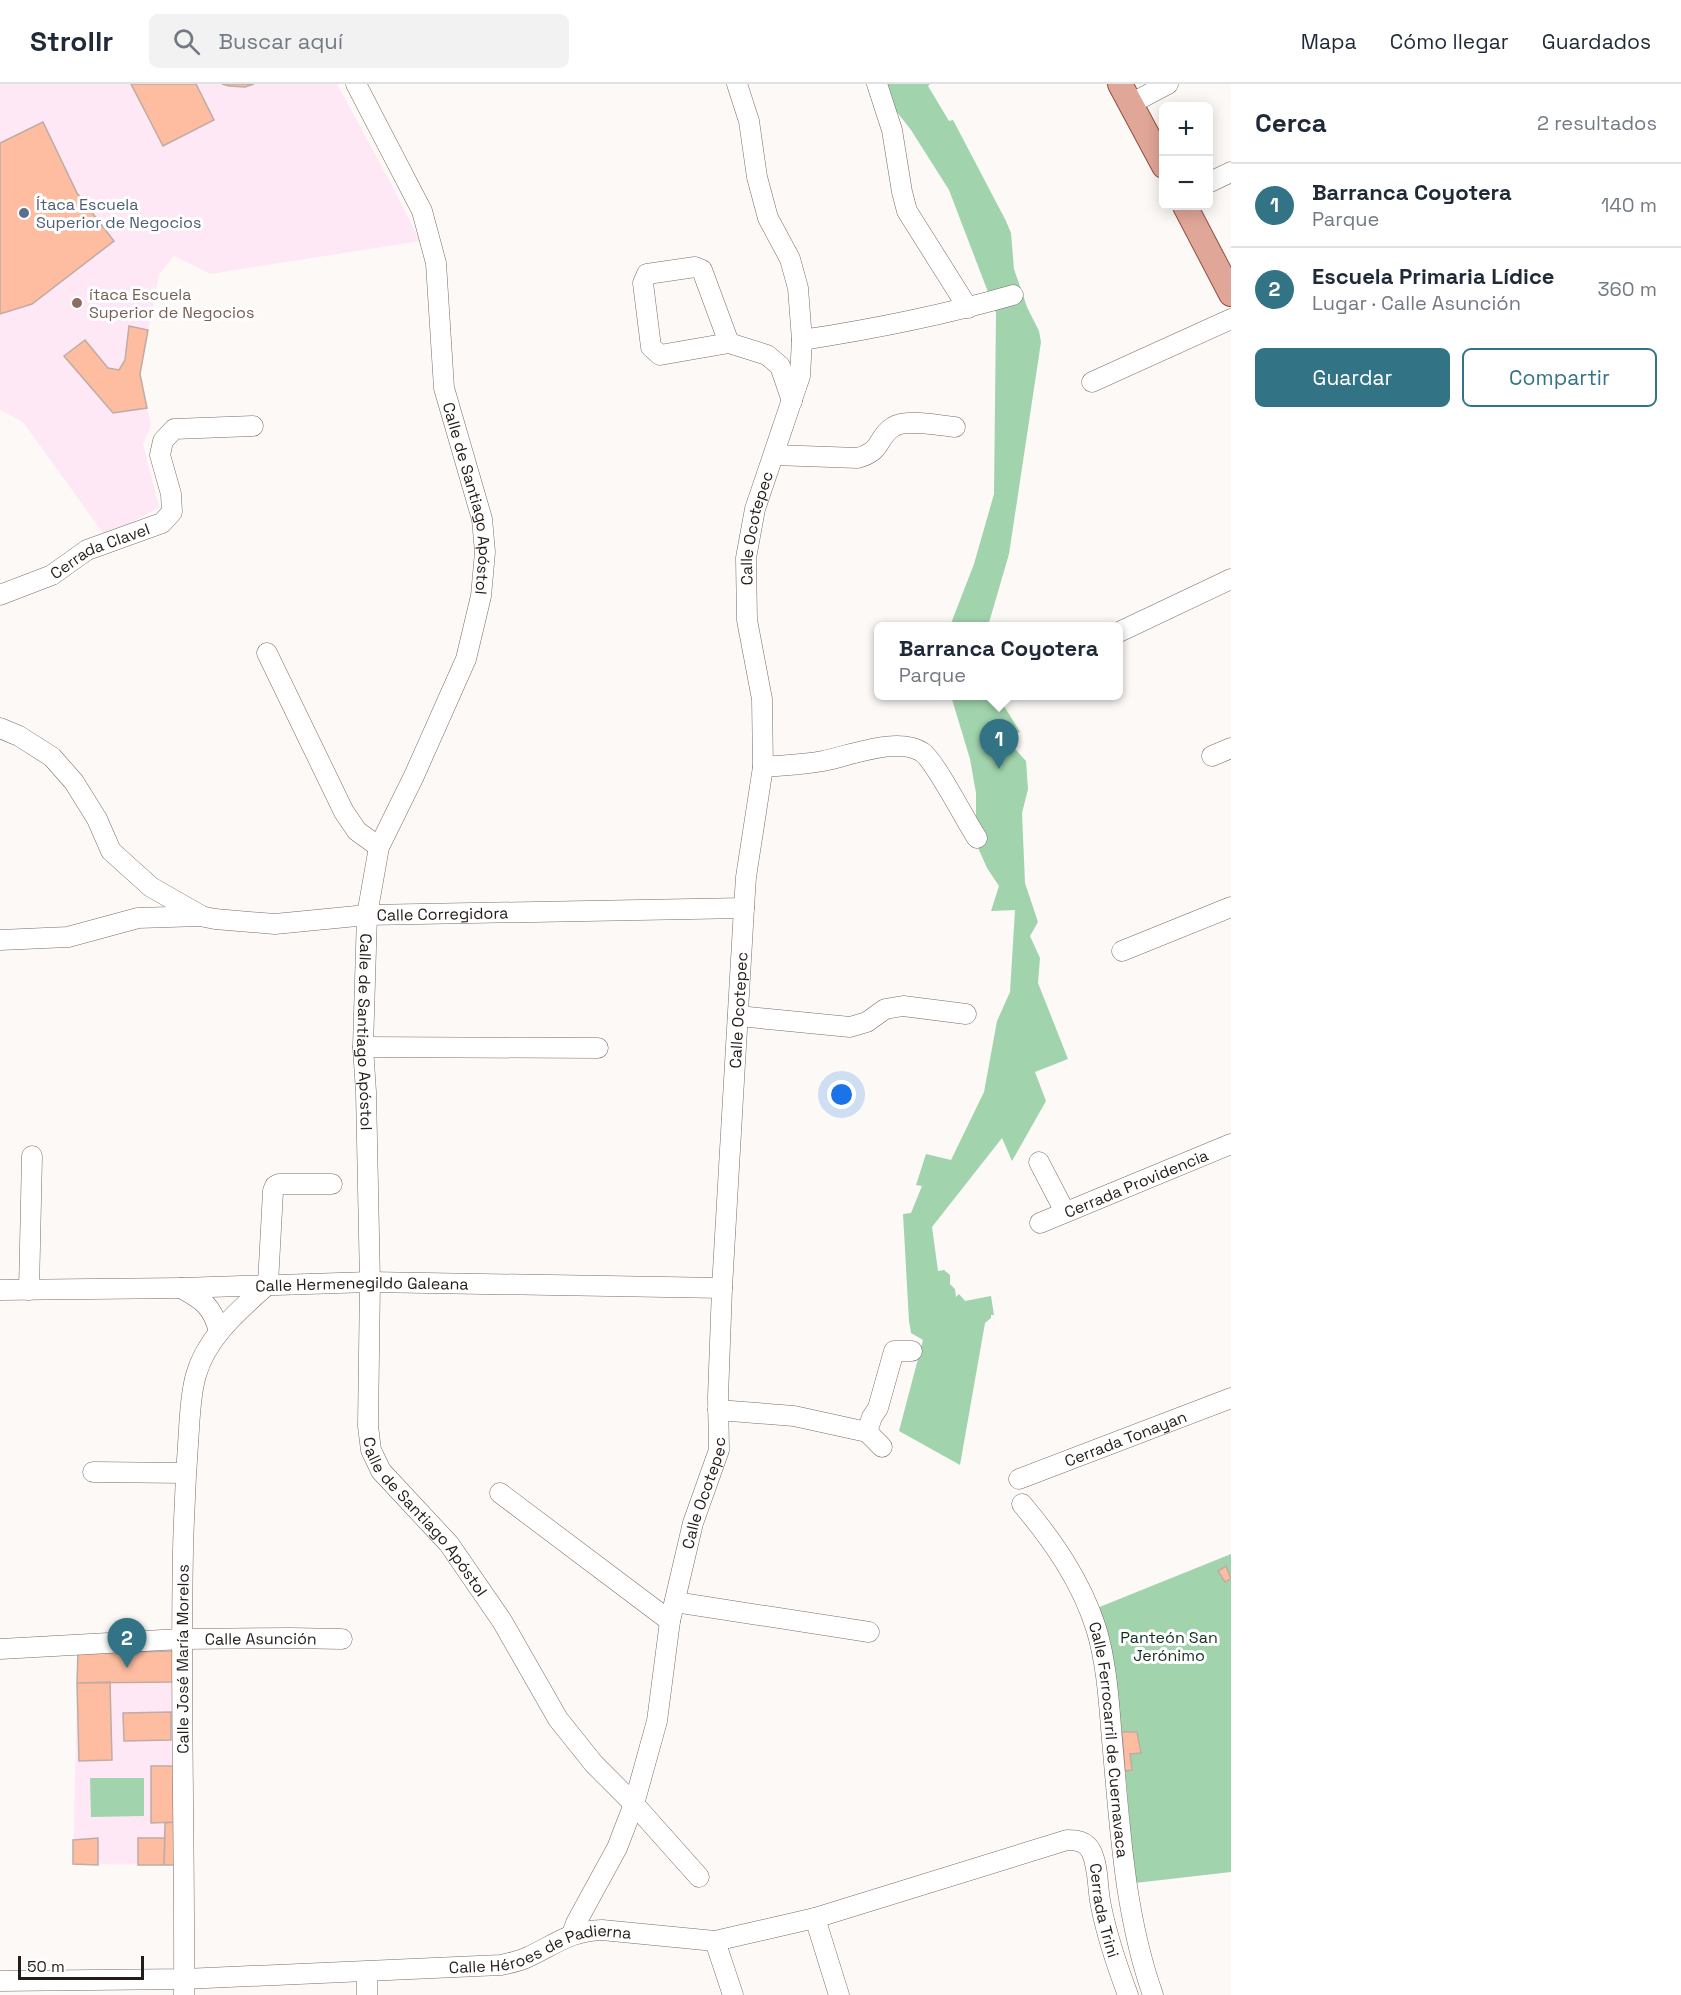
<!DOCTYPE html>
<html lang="es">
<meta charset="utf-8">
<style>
:root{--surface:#fff;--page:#f2f2f3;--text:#1f2937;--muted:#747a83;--line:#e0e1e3;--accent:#327386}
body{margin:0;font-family:"Space Grotesk",sans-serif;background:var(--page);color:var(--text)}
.controls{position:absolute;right:18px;top:18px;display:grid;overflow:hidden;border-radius:9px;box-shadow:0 3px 15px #0003}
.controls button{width:54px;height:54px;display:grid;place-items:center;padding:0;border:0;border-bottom:2px solid var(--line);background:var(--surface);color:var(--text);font:30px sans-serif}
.scale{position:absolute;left:18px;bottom:15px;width:126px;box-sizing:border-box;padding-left:6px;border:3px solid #231c19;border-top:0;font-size:16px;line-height:21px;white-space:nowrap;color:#231c19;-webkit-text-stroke:4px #fff;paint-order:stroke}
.you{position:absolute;left:842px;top:1011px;width:21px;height:21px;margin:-15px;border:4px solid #fff;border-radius:50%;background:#1a73e8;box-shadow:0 0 0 9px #1a73e833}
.badge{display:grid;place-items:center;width:39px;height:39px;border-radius:50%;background:var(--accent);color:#fff;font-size:20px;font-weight:700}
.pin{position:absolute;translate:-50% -50px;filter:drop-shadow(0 2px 3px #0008)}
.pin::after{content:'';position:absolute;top:32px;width:21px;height:18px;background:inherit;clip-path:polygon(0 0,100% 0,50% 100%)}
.popup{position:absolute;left:874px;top:538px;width:249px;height:78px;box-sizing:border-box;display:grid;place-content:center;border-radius:9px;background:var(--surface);filter:drop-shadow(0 2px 4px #0005);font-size:20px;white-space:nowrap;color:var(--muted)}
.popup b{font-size:22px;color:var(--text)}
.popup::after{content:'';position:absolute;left:50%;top:100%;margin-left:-12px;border:12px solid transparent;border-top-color:var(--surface)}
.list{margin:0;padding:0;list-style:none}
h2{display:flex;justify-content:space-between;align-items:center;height:78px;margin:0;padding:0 24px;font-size:26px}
h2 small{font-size:20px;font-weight:400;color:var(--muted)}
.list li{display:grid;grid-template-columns:39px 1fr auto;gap:18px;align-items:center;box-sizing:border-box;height:84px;padding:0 24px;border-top:2px solid var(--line)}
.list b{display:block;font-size:22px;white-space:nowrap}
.list p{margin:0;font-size:20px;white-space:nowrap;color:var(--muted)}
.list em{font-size:20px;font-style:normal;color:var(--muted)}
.actions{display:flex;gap:12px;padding:18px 24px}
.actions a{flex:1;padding:14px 0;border:2px solid var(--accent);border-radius:9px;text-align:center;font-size:21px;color:var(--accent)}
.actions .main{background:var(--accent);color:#fff}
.icon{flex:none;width:33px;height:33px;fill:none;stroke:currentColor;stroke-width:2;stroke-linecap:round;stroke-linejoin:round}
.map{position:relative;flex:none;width:1231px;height:1911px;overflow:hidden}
header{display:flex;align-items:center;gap:36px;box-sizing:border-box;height:84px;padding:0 30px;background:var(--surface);border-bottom:2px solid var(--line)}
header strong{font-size:28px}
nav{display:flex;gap:33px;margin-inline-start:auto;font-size:21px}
.search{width:420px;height:54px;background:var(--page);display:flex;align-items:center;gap:15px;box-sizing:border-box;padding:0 21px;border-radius:9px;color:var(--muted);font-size:22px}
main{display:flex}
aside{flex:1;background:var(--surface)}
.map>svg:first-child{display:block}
.education{fill:#fee8f6}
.green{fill:#a1d4ad}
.building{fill:#febca0;stroke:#beaca5;stroke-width:1.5}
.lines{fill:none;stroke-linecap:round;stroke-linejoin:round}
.minor-casing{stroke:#7c6c65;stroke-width:21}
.major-casing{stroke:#914f3f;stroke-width:26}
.minor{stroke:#fff;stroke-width:20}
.major{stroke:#e0a698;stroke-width:24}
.service-dot{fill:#5c6f8a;stroke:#fff;stroke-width:2}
.education-dot{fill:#8d6e63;stroke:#fff;stroke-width:2}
.labels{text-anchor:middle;stroke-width:6;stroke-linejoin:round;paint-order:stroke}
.service-label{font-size:16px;fill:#4e5e75;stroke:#fff;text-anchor:start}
.education-label{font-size:16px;fill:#785e54;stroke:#fff;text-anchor:start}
.street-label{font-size:16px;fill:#231c19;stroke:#fff}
.park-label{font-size:16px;fill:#11301b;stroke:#fff}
</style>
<header>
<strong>Strollr</strong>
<div class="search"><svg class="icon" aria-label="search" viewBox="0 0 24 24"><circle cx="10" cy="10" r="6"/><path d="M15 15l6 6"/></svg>Buscar aquí</div>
<nav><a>Mapa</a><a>Cómo llegar</a><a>Guardados</a></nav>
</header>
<main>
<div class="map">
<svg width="1231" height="1911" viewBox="0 0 1231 1911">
<rect width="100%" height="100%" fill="#fcf9f7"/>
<path class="education" d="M0 0H337L394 105 420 157 210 190 174 172 159 191 140 290 151 341 143 360 159 423 106 453 23 338 0 326Z
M177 1567 175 1781 73 1780 78 1569Z"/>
<path class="green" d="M875 0H930L928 2 949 37 953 36 1006 137 1011 149 1014 185 1027 223 1039 247 1041 258 1009 470 988 542H950L974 480 994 410 996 229 949 106 911 46Z
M951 612H998L1020 648 1005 654 1026 677 1028 705 1022 729 1025 799 1038 838 1030 852 1040 874 1038 899 1068 975 1035 988 1046 1017 1012 1077 1002 1054 932 1143 938 1187 944 1186 950 1191V1200L955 1205 956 1213 959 1210 965 1217 991 1212 994 1231H991V1234L985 1239 960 1381 899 1347 923 1256 911 1249 909 1237 903 1130 911 1129 922 1102 916 1101 926 1070 951 1076 984 1008 997 937 1010 908 1015 826 991 827 999 802 987 784 971 748 976 731V709L970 675Z
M1231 1470V1788L1135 1799 1122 1648 1097 1524Z
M90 1694H144V1732L91 1733Z"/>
<path class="building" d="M131 0H196L214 36 163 62Z
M222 0H254L245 3 229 2Z
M43 38 77 109 114 157 32 220 0 230V59Z
M129 242 148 246 140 290 147 324 113 329 64 272 85 256 108 284 119 286 125 276Z
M1226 1482 1231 1495 1225 1498 1218 1487Z
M177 1567 176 1598 77 1599 78 1569Z
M110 1598 112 1676 79 1677 77 1599Z
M171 1628V1656L124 1657 123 1629Z
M1122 1648H1137L1141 1669 1130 1670 1132 1686 1125 1687Z
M151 1682H176L175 1738 151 1739Z
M175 1738V1781H164L165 1739Z
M98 1754V1781L73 1780V1756Z
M138 1754H165L164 1781H138Z"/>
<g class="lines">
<defs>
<g id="minor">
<path id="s1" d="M356 0 422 127 436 179 444 304 482 435 485 468 481 512 466 575 414 692 379 763 367 831 363 963 366 1008 370 1198 368 1342 371 1366 381 1387 449 1460 502 1537 558 1635 594 1680 634 1720 699 1793"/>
<path d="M877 0 892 46 902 108 907 127 968 224"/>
<path d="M1130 20 1168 0"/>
<path d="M1208 99 1231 88"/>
<path d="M802 256C874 245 944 231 1013 211"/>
<path d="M729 259 702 186 695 183 647 190 643 199 651 263 660 271 729 259 767 271 780 282 792 317"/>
<path d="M1092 298 1231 235"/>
<path d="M774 371 858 374C884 366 876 354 893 343 906 334 940 342 955 343"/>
<path id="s2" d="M0 511 52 491 87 466 162 439 172 428 171 410 160 371 163 357 174 345 253 342"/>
<path d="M1119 548 1231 495"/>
<path d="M267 569 344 728 357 747 379 763"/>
<path d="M0 644 19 652 52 673 74 698 97 735 111 767 151 803 200 831"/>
<path d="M1212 672 1231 664"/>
<path d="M763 683C783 681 803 681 823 677 849 672 898 652 922 668 936 678 965 736 977 754"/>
<path id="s3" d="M0 856 68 853 138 834 200 832 215 835 275 840 367 831 744 824"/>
<path d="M1122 867 1231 823"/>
<path d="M738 932 850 943 867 938 885 925 903 922 966 930"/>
<path d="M363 963 598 964"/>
<path d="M1039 1078 1065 1128"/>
<path id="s4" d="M1040 1139 1231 1060"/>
<path d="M268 1200 273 1107 275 1102 279 1100H332"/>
<path d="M181 1204C203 1216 212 1222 219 1247"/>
<path id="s5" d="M0 1206 181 1204 370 1198 722 1204"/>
<path d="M29 1206 32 1072"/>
<path d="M718 1326 794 1332 867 1348 882 1363"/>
<path d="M867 1348 872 1333 878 1324 894 1267H912"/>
<path d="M93 1388 185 1389"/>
<path id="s6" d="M1019 1395 1231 1314"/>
<path d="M500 1409 670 1537"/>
<path id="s7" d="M1022 1420C1053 1457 1081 1497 1096 1544 1107 1580 1109 1619 1112 1656 1120 1742 1124 1829 1153 1911"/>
<path d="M675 1518 869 1548"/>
<path id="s8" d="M0 1565 181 1555 291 1554 342 1555"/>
<path d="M815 1834 839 1911"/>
<path id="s9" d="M572 1850 576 1839 617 1764 634 1720 657 1637 670 1537 693 1439 719 1366 718 1313 722 1204 744 824 746 793 763 683 762 615 747 536 746 474 755 425 800 292 802 256 798 204 790 175 768 134 757 93 749 37 737 0"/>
<path d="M715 1857 733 1911"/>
<path id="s10" d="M0 1897 184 1895 501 1881C510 1879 520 1877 528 1873 556 1860 570 1847 602 1846L715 1857 815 1834 1067 1756C1076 1756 1086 1757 1091 1767 1099 1783 1097 1804 1101 1822 1107 1852 1117 1882 1128 1911"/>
<path id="s11" d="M184 1911C185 1763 180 1615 183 1467 184 1426 186 1386 189 1345 190 1328 191 1308 196 1291 207 1252 240 1226 268 1200"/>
<path d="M367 1911V1888"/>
</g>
<path id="major" d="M1120 0 1164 82
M1185 122 1231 210"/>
</defs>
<use href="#minor" class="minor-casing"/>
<use href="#major" class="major-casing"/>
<use href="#minor" class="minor"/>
<use href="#major" class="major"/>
</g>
<circle class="service-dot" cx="24" cy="129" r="6"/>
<circle class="education-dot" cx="77" cy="219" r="6"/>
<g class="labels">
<g class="service-label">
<text x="36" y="126">Ítaca Escuela<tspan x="36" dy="18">Superior de Negocios</tspan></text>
</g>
<g class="education-label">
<text x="89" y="216">ítaca Escuela<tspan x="89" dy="18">Superior de Negocios</tspan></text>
</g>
<g class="street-label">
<text dy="6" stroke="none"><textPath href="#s1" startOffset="436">Calle de Santiago Apóstol</textPath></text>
<text dy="6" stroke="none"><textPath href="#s9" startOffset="1436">Calle Ocotepec</textPath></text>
<text dy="6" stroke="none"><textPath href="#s2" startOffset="110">Cerrada Clavel</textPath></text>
<text dy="6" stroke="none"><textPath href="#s3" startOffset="446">Calle Corregidora</textPath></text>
<text dy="6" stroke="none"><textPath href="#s9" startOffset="950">Calle Ocotepec</textPath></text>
<text dy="6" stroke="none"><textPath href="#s1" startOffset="994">Calle de Santiago Apóstol</textPath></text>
<text dy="6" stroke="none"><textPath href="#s4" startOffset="104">Cerrada Providencia</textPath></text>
<text dy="6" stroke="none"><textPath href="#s5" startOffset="362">Calle Hermenegildo Galeana</textPath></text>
<text dy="6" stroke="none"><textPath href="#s6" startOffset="114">Cerrada Tonayan</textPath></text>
<text dy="6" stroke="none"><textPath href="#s9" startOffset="464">Calle Ocotepec</textPath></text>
<text dy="6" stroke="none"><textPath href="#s1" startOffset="1498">Calle de Santiago Apóstol</textPath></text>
<text dy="6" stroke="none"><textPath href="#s8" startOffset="261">Calle Asunción</textPath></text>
<text dy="6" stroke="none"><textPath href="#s11" startOffset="336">Calle José María Morelos</textPath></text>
<text dy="6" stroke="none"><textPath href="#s7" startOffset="258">Calle Ferrocarril de Cuernavaca</textPath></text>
<text dy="6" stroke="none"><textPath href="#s10" startOffset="1178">Cerrada Trini</textPath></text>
<text dy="6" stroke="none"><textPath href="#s10" startOffset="544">Calle Héroes de Padierna</textPath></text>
</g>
<g class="park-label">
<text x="1169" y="1559">Panteón San<tspan x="1169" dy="18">Jerónimo</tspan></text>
</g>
</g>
</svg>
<div class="controls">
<button>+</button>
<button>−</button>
</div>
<div class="scale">50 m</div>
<div class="you"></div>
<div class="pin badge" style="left:999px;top:685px">1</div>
<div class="popup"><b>Barranca Coyotera</b>Parque</div>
<div class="pin badge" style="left:127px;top:1584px">2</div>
</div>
<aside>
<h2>Cerca<small>2 resultados</small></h2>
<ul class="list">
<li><span class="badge">1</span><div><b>Barranca Coyotera</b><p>Parque</p></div><em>140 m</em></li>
<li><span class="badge">2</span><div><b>Escuela Primaria Lídice</b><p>Lugar · Calle Asunción</p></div><em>360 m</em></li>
</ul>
<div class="actions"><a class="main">Guardar</a><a>Compartir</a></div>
</aside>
</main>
